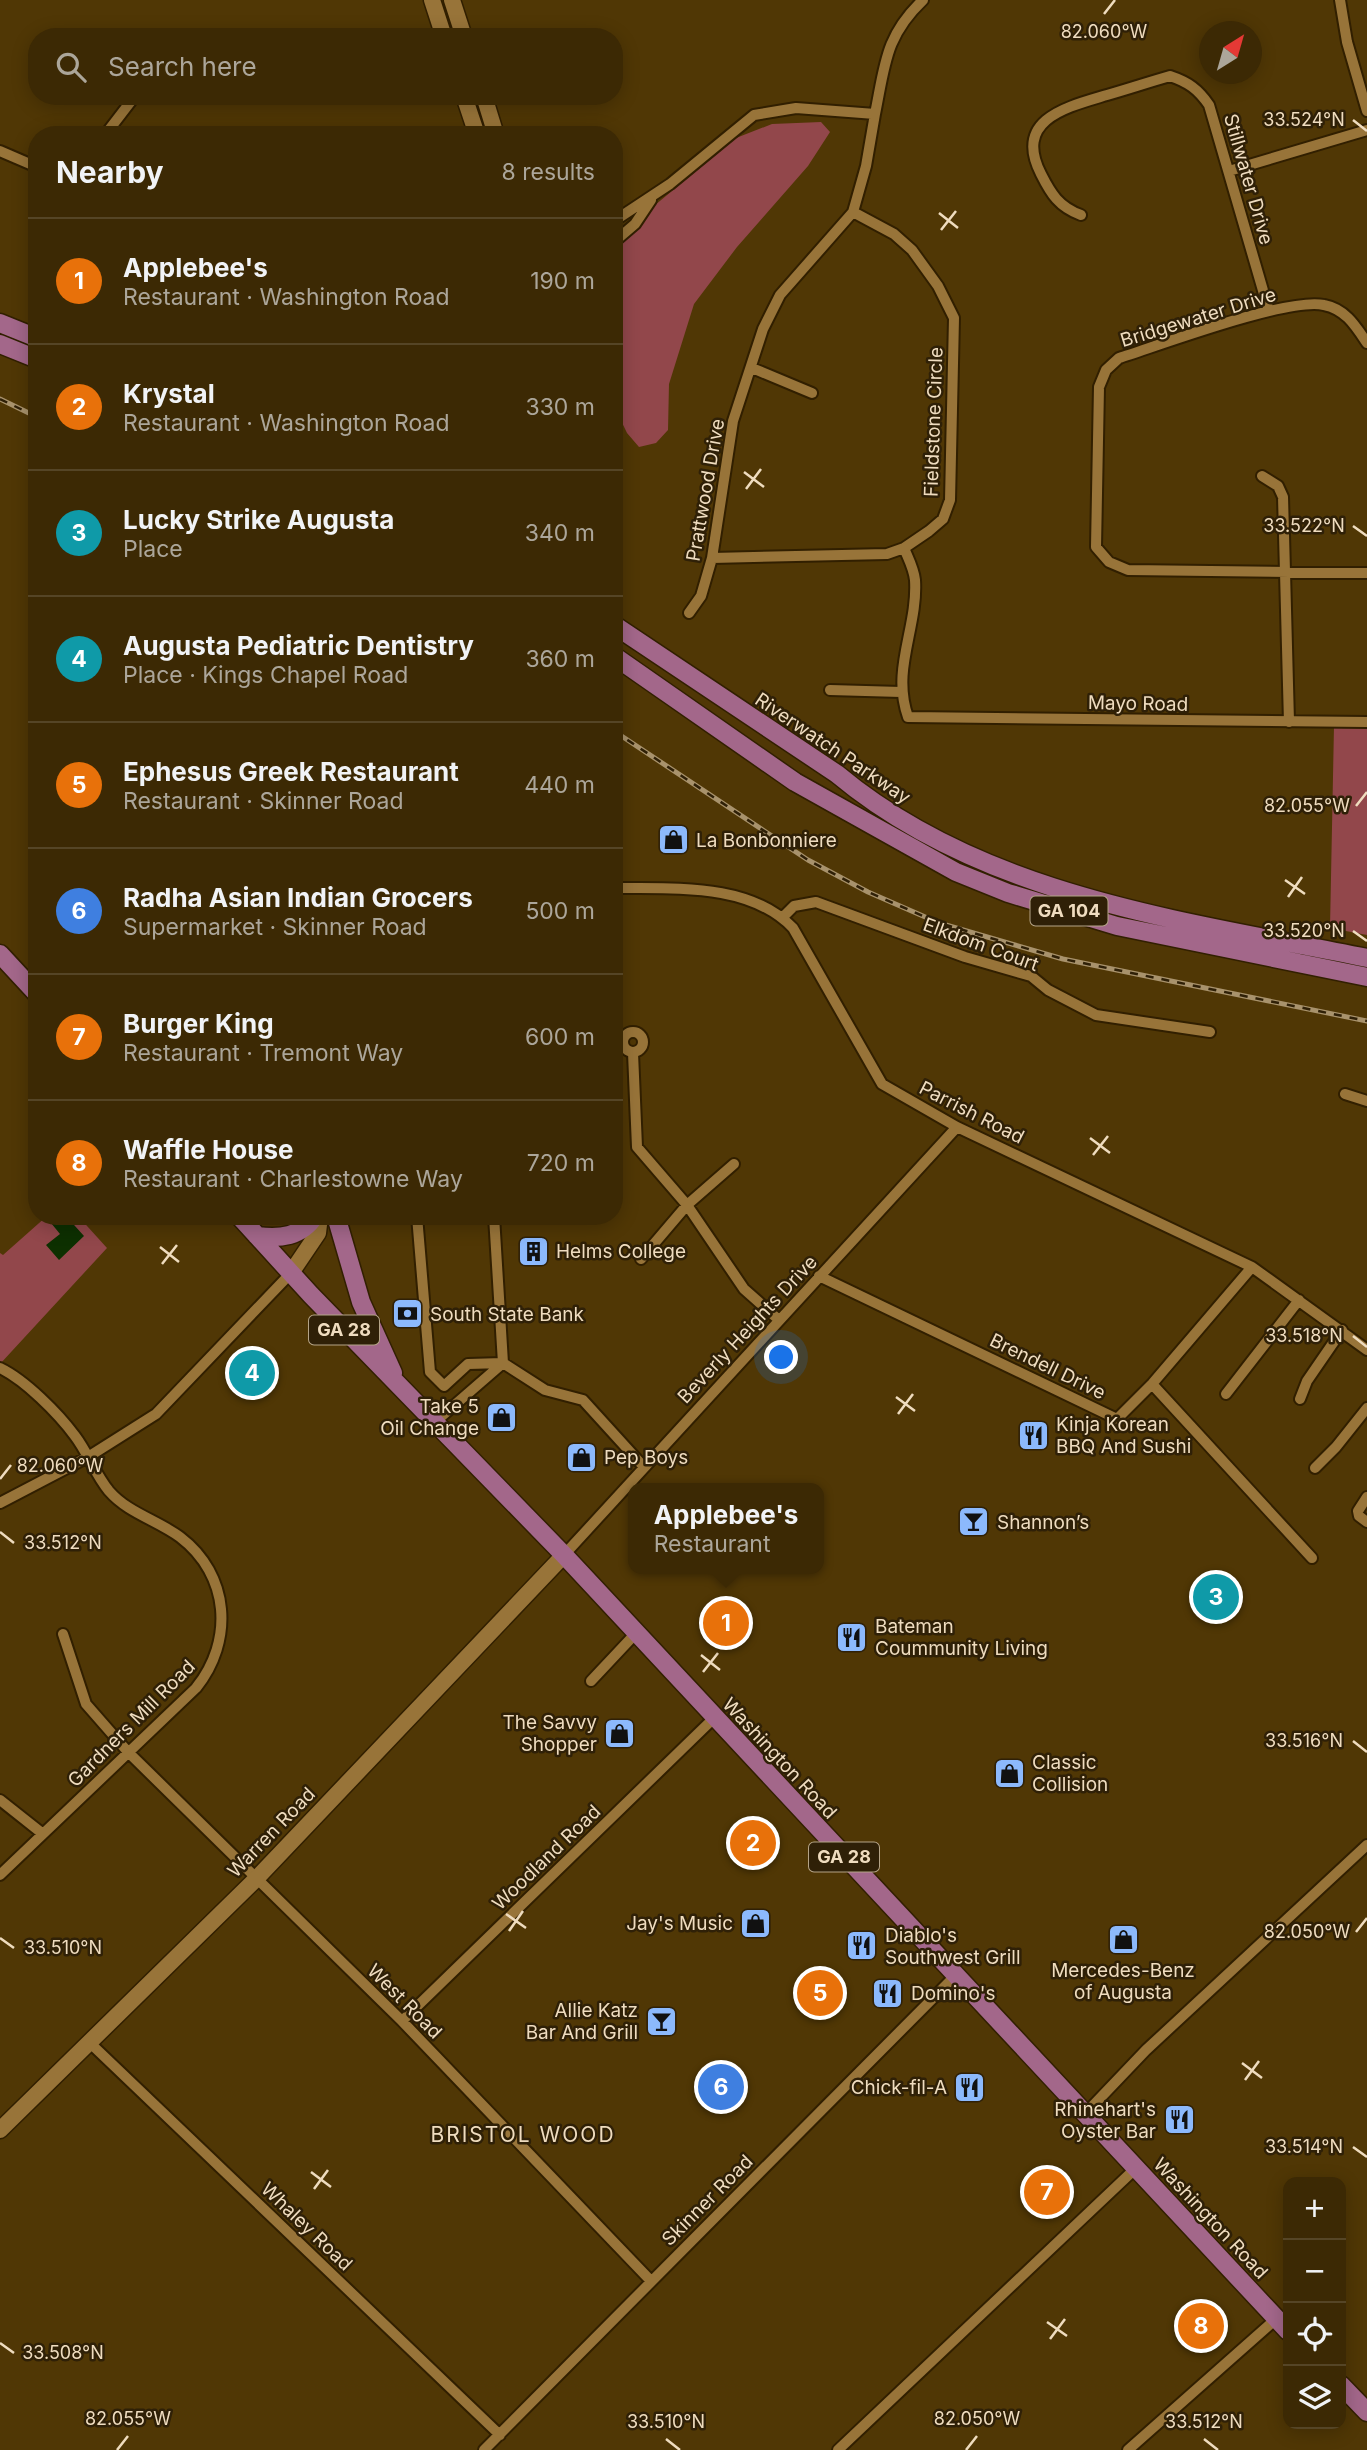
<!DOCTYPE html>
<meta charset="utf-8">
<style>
:root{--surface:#3c2904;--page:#43310e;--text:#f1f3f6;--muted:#aca69a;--line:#554526;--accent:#8cb9fc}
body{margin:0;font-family:Inter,sans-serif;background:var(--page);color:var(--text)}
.controls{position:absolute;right:21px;bottom:21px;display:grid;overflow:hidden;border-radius:14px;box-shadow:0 4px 18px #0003}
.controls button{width:63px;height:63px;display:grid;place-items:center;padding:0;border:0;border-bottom:2px solid var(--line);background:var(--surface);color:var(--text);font:35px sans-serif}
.compass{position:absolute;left:1199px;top:21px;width:63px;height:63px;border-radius:50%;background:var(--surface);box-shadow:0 4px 18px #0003;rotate:37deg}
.you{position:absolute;left:782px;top:1358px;width:24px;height:24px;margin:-18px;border:5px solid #fff;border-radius:50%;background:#1a73e8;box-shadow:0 0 0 10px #1a73e833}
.badge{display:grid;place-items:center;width:46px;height:46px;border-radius:50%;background:var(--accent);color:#fff;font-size:23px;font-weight:700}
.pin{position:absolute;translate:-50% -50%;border:4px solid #fff;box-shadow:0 2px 7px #0006}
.popup{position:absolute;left:628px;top:1483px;width:196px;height:91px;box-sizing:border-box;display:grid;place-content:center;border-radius:14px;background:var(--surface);filter:drop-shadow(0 2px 5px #0005);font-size:23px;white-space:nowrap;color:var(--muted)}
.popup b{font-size:26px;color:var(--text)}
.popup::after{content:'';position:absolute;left:50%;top:100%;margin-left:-14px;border:14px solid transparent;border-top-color:var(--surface)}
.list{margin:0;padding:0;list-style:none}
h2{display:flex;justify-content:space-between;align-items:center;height:91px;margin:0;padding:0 28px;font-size:30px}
h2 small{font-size:23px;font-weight:400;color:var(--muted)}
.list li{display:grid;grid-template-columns:46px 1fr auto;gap:21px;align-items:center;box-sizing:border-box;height:126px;padding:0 28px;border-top:2px solid var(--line)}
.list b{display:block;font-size:26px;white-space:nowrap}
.list p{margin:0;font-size:23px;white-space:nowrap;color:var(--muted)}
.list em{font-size:23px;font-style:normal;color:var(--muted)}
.icon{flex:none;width:38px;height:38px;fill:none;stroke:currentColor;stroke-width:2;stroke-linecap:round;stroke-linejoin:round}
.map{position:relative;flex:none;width:1367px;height:2450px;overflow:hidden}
.search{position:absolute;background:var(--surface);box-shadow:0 4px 18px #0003;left:28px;top:28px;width:595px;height:77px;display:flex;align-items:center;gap:18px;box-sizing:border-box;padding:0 24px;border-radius:28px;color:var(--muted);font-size:26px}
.panel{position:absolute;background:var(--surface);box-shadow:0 4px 18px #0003;left:28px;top:126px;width:595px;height:1099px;border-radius:28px}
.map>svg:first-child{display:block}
.green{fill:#92474b}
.water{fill:#0d3000}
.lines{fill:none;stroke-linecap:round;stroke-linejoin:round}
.street-casing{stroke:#311f00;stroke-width:14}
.secondary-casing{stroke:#311f00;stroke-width:19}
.primary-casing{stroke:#311f00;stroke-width:21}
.street{stroke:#987439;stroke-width:10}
.secondary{stroke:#987439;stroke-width:16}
.primary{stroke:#a3678a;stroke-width:18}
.rail-casing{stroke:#a8926c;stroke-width:5}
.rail{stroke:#2f2007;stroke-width:2.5;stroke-dasharray:8;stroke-linecap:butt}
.ticks{fill:none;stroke:#efdcbf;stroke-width:2.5}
.labels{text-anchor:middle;stroke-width:5;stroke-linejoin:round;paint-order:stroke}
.shield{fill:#2f2007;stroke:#b5a488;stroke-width:2}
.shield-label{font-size:18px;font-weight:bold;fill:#efdcbf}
.street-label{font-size:19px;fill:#efdcbf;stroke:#2f2007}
.poi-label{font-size:19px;fill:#efdcbf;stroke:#2f2007;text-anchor:start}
.neighbourhood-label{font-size:21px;letter-spacing:2px;fill:#efdcbf;stroke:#2f2007}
.ticks-label{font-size:18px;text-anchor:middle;fill:#efdcbf;stroke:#2f2007;stroke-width:5;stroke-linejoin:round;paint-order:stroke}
</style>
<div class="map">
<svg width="1367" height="2450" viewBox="0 0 1367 2450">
<rect width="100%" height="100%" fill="#503705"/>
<path class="green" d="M821 122 830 132 808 166 737 247 694 304 669 384 668 430 656 443 639 447 627 433 614 406V252L649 210 736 138 772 124Z
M1334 726H1367V935L1330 928Z
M47 1216H78L107 1248 0 1364V1253L3 1255Z"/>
<path class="water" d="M59 1216H66L84 1236 59 1260 46 1245 60 1234 51 1223Z"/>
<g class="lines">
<defs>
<path id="street" d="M1340 0 1347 42 1367 111
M875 114C885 65 885 36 923 0
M105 135 135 96
M0 151 37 167
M1229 171 1367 130
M1081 215C1059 207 1051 194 1041 174 1013 119 1067 107 1107 95 1128 89 1149 82 1170 76 1188 82 1198 89 1209 105L1269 311
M614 221 670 184 754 115 796 108 875 114 866 166 853 212 780 295 763 329 733 421 712 558 701 596 689 613
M614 242 635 224 651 200
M1367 343C1355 325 1345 309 1324 305 1288 297 1160 345 1119 358L1106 370 1099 387 1096 547 1109 562 1128 570 1367 573
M752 368 812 393
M1262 476 1278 486 1283 497 1289 722
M904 548C908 558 914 569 915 580 918 628 891 669 908 717L1367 722
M712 558 887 554 904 548 929 531 943 519 950 500 954 318 938 286 912 250 894 234 853 212
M830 690 901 692
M614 888C673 889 749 882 793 928L882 1084 957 1127 1252 1267 1367 1350
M783 917 794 906 816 902 965 957 1031 976 1048 990 1096 1015 1210 1032
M623 1042a10 10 0 1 1 20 0a10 10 0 1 1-20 0Z
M633 1053 637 1147 687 1205 744 1289 779 1320
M1345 1094 1367 1101
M417 1216 430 1372 444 1386 468 1364 503 1363 545 1390 583 1400 643 1466
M494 1216 503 1363
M641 1259 687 1205 734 1164
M819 1276 1117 1419 1152 1384 1252 1267
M0 1368C25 1380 58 1413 75 1436 88 1453 95 1474 109 1491 128 1513 157 1520 180 1537 230 1575 234 1641 196 1688L0 1875
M1152 1384 1312 1558
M1226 1394 1299 1300
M1300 1399 1307 1381 1342 1330
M435 1422 503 1363
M1315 1468 1336 1447 1367 1408
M1367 1497 1358 1511 1359 1516 1367 1522
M0 1503 88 1457 156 1414 291 1273
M564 1555 957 1127
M63 1634 86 1704 128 1752 402 2021 651 2281
M591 1681 637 1632
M0 1800 43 1834
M402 2021 714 1718
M89 2042 500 2435
M1084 2115 1146 2050 1367 1845
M484 2450 955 1976
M838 2450 1136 2168
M1128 2450 1276 2319"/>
<path id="secondary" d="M432 0 444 37
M452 0 464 37
M464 96 477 135
M484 96 496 135
M291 1273 318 1233 320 1216
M0 2130 257 1878 564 1555"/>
<path id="primary" d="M0 323 37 338
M0 344 37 359
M614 625 837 774C984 897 1186 921 1367 958
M614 656 795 782 956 872 1008 893 1117 926 1367 977
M0 954 37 994
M239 1216 311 1295 564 1555 1288 2331
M336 1216 361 1302 393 1373
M257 1236C280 1239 301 1237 315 1216
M1341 2385 1367 2412"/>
</defs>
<use href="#street" class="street-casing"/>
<use href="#secondary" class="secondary-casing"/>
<use href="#primary" class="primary-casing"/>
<use href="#street" class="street"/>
<use href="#secondary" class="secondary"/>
<use href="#primary" class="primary"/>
<defs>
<path id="rail" d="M0 399 37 417
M614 731 808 860 868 892 939 923 1063 959 1367 1021"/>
</defs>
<use href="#rail" class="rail-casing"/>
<use href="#rail" class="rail"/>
</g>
<path class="ticks" d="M1104 14 1115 0M1353 120 1367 131M939 213 958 228M941 230 956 211M744 472 764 487M746 489 761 469M1353 526 1367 536M1356 806 1367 792M1285 880 1305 894M1288 897 1302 877M1353 931 1367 941M1090 1138 1110 1153M1093 1155 1108 1136M160 1247 179 1262M162 1264 177 1245M1353 1336 1367 1347M896 1397 915 1411M898 1414 913 1394M0 1479 11 1465M0 1532 14 1543M701 1655 720 1670M703 1672 718 1653M1353 1741 1367 1752M506 1914 526 1928M509 1931 523 1911M1356 1932 1367 1918M0 1938 14 1948M1242 2063 1262 2078M1245 2080 1259 2061M1353 2147 1367 2157M311 2172 331 2187M314 2189 328 2170M1047 2322 1067 2336M1050 2339 1065 2319M0 2343 14 2353M666 2439 680 2450M1204 2439 1218 2450M117 2450 128 2436M966 2450 977 2436"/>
<defs>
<symbol id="shop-square" viewBox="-11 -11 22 22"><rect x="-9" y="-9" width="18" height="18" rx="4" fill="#8cb9fc" stroke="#2f2007"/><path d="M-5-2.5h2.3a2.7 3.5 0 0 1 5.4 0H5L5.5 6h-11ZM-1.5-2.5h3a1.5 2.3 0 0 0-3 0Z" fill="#111"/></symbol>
<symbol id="building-square" viewBox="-11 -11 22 22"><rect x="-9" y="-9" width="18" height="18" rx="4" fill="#8cb9fc" stroke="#2f2007"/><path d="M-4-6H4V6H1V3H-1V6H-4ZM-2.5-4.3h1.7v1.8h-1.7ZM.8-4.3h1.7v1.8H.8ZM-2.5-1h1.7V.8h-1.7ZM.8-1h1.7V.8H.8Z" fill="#111"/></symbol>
<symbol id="bank-square" viewBox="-11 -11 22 22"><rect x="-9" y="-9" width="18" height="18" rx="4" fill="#8cb9fc" stroke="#2f2007"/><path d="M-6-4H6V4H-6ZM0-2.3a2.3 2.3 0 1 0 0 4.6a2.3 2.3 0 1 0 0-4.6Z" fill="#111"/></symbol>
<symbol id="restaurant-square" viewBox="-11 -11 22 22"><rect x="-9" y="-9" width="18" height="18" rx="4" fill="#8cb9fc" stroke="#2f2007"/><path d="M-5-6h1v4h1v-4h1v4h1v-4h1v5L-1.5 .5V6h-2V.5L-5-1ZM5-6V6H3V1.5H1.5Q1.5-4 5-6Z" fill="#111"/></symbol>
<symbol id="bar-square" viewBox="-11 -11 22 22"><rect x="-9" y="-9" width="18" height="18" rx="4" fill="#8cb9fc" stroke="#2f2007"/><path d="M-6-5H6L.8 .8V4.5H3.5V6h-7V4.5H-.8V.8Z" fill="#111"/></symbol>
</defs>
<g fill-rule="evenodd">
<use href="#shop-square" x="656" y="822" width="35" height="35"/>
<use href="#building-square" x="516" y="1234" width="35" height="35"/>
<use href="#bank-square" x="390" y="1296" width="35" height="35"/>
<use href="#shop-square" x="484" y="1400" width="35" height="35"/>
<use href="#restaurant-square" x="1016" y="1418" width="35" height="35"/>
<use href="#shop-square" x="564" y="1440" width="35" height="35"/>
<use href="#bar-square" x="956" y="1504" width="35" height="35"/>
<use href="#restaurant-square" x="834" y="1620" width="35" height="35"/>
<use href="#shop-square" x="602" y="1716" width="35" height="35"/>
<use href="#shop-square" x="992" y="1756" width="35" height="35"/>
<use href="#shop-square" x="738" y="1906" width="35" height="35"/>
<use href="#shop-square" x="1106" y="1922" width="35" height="35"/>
<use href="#restaurant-square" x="844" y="1928" width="35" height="35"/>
<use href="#restaurant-square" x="870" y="1976" width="35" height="35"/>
<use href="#bar-square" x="644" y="2004" width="35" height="35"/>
<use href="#restaurant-square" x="952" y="2070" width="35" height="35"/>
<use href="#restaurant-square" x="1162" y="2102" width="35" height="35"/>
</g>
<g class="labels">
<g class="shield">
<rect x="1030.5" y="896.5" width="77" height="29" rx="5"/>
<rect x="309" y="1315.5" width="70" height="29" rx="5"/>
<rect x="809" y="1842.5" width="70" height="29" rx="5"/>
</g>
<g class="shield-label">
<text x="1069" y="917">GA 104</text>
<text x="344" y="1336">GA 28</text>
<text x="844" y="1863">GA 28</text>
</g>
<g class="street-label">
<text transform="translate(1249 179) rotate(74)" y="7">Stillwater Drive</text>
<text transform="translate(1198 317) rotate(-17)" y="7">Bridgewater Drive</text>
<text transform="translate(933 422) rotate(-88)" y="7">Fieldstone Circle</text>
<text transform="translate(705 490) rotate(-80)" y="7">Prattwood Drive</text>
<text transform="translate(1138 703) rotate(1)" y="7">Mayo Road</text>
<text transform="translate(833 748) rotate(34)" y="7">Riverwatch Parkway</text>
<text transform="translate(981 944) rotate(20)" y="7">Elkdom Court</text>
<text transform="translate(972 1112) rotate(27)" y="7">Parrish Road</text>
<text transform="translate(747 1329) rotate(-47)" y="7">Beverly Heights Drive</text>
<text transform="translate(1048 1366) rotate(26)" y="7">Brendell Drive</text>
<text transform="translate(131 1723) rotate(-45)" y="7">Gardners Mill Road</text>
<text transform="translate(780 1758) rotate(47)" y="7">Washington Road</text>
<text transform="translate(271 1832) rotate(-46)" y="7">Warren Road</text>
<text transform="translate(546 1857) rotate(-44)" y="7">Woodland Road</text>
<text transform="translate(405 2001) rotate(45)" y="7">West Road</text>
<text transform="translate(707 2200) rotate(-45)" y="7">Skinner Road</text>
<text transform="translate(1211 2218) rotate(47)" y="7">Washington Road</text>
<text transform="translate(307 2226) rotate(44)" y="7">Whaley Road</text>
</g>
<g class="poi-label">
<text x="696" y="847">La Bonbonniere</text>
<text x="556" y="1258">Helms College</text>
<text x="430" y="1321">South State Bank</text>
<text x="479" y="1413" text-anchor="end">Take 5<tspan x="479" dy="22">Oil Change</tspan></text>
<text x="1056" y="1431">Kinja Korean<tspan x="1056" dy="22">BBQ And Sushi</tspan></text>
<text x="604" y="1464">Pep Boys</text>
<text x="997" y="1529">Shannon’s</text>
<text x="875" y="1633">Bateman<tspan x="875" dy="22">Coummunity Living</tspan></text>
<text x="597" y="1729" text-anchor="end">The Savvy<tspan x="597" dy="22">Shopper</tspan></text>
<text x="1032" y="1769">Classic<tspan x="1032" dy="22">Collision</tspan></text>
<text x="733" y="1930" text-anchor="end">Jay's Music</text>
<text x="885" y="1942">Diablo's<tspan x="885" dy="22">Southwest Grill</tspan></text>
<text x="1123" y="1977" text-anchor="middle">Mercedes-Benz<tspan x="1123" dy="22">of Augusta</tspan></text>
<text x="911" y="2000">Domino's</text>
<text x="638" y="2017" text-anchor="end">Allie Katz<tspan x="638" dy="22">Bar And Grill</tspan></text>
<text x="947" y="2094" text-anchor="end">Chick-fil-A</text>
<text x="1156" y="2116" text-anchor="end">Rhinehart's<tspan x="1156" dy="22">Oyster Bar</tspan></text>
</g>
<g class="neighbourhood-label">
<text x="523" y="2142">BRISTOL WOOD</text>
</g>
</g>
<g class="ticks-label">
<text x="1104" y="38">82.060°W</text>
<text x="1304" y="126">33.524°N</text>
<text x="1304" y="532">33.522°N</text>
<text x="1307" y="812">82.055°W</text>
<text x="1304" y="937">33.520°N</text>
<text x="1304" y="1342">33.518°N</text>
<text x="60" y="1472">82.060°W</text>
<text x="63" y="1549">33.512°N</text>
<text x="1304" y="1747">33.516°N</text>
<text x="1307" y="1938">82.050°W</text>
<text x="63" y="1954">33.510°N</text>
<text x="1304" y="2153">33.514°N</text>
<text x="63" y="2359">33.508°N</text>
<text x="128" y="2425">82.055°W</text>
<text x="977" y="2425">82.050°W</text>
<text x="666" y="2428">33.510°N</text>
<text x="1204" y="2428">33.512°N</text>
</g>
</svg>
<div class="controls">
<button>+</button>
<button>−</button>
<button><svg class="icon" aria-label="locate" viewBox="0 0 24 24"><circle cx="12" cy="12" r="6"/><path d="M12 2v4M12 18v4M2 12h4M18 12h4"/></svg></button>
<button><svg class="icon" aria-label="layers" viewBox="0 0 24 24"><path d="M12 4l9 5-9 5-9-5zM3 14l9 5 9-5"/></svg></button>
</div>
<svg class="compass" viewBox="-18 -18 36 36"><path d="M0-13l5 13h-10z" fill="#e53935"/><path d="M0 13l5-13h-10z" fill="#aca69a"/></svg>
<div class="you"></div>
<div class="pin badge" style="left:726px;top:1623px;background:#e8710a">1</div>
<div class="popup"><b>Applebee's</b>Restaurant</div>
<div class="pin badge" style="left:753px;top:1843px;background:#e8710a">2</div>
<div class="pin badge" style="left:1216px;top:1597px;background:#0f9aa8">3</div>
<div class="pin badge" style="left:252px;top:1373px;background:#0f9aa8">4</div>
<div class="pin badge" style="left:820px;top:1993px;background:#e8710a">5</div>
<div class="pin badge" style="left:721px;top:2087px;background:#3f7fe0">6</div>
<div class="pin badge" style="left:1047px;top:2192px;background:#e8710a">7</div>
<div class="pin badge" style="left:1201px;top:2326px;background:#e8710a">8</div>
<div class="search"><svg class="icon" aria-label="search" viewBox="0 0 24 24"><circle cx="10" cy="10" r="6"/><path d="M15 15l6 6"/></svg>Search here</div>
<section class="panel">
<h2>Nearby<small>8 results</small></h2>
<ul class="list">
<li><span class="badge" style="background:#e8710a">1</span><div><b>Applebee's</b><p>Restaurant · Washington Road</p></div><em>190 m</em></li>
<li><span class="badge" style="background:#e8710a">2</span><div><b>Krystal</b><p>Restaurant · Washington Road</p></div><em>330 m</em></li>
<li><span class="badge" style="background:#0f9aa8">3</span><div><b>Lucky Strike Augusta</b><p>Place</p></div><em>340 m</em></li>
<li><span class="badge" style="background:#0f9aa8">4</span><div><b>Augusta Pediatric Dentistry</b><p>Place · Kings Chapel Road</p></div><em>360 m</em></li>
<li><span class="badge" style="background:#e8710a">5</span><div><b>Ephesus Greek Restaurant</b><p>Restaurant · Skinner Road</p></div><em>440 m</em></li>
<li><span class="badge" style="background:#3f7fe0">6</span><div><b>Radha Asian Indian Grocers</b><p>Supermarket · Skinner Road</p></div><em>500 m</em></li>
<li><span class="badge" style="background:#e8710a">7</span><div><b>Burger King</b><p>Restaurant · Tremont Way</p></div><em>600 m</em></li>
<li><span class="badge" style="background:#e8710a">8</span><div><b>Waffle House</b><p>Restaurant · Charlestowne Way</p></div><em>720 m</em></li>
</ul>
</section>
</div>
